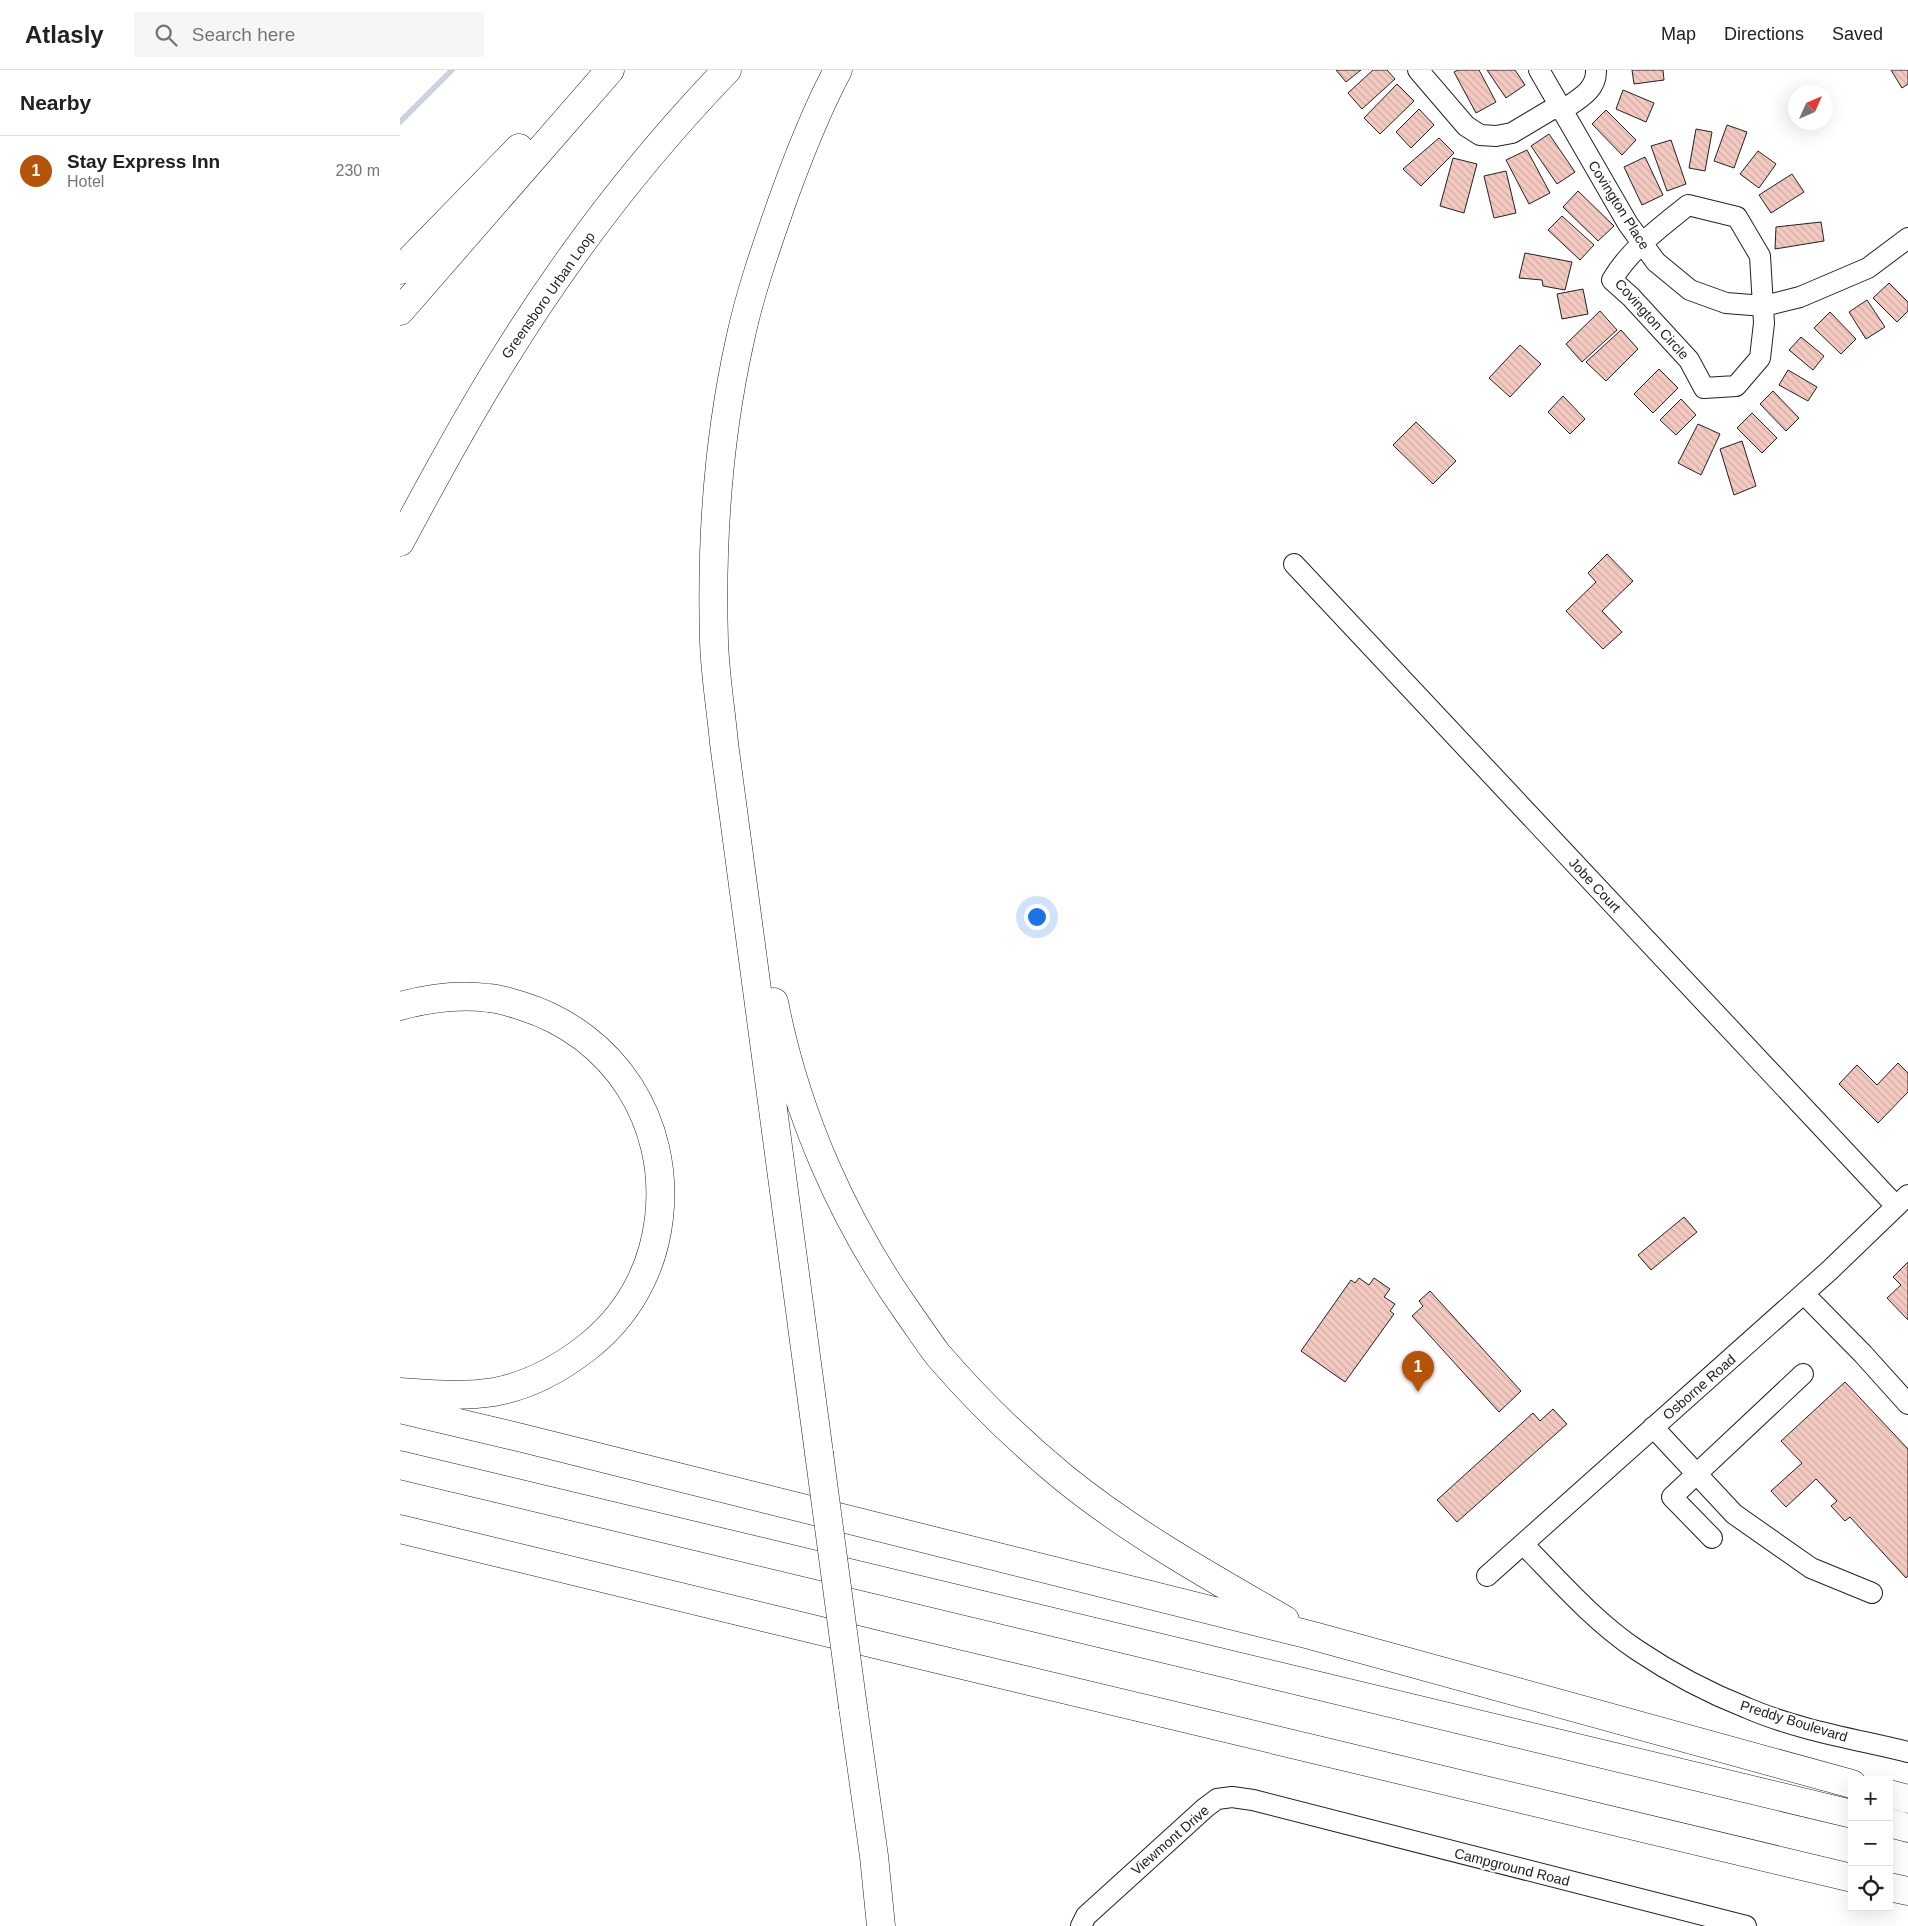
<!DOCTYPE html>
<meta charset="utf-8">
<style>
:root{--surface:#fff;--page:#f6f6f6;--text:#202124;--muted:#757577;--line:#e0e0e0;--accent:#b45309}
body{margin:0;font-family:Helvetica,sans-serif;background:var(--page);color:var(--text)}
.controls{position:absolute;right:15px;bottom:15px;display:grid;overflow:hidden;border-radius:0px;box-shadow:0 5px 20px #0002}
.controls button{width:45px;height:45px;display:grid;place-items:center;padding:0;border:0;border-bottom:1px solid var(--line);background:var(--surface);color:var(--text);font:25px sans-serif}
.compass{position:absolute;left:1388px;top:15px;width:45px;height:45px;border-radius:50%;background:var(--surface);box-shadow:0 5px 20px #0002;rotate:45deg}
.you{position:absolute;left:636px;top:846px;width:18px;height:18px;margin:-12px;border:4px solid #fff;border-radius:50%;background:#1a73e8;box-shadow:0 0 0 8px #1a73e833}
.badge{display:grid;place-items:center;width:32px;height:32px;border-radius:50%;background:var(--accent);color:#fff;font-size:16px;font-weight:700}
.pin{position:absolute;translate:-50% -41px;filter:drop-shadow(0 1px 2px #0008)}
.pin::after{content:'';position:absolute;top:26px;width:18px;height:15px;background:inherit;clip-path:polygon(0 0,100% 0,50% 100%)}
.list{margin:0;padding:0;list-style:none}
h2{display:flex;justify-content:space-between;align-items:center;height:65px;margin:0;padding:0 20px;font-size:21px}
h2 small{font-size:16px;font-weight:400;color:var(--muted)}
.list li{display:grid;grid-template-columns:32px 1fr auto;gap:15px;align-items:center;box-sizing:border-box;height:70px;padding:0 20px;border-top:1px solid var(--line)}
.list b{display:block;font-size:19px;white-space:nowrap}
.list p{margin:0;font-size:16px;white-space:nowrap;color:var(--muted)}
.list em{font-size:16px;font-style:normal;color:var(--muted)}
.icon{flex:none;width:28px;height:28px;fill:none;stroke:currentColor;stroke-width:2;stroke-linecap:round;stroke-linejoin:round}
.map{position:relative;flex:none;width:1508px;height:1856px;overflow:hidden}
header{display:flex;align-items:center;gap:30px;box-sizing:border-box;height:70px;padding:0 25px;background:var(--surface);border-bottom:1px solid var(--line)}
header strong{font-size:24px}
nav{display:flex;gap:28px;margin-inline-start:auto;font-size:18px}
.search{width:350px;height:45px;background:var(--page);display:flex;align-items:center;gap:12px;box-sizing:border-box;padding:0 18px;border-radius:0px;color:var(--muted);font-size:19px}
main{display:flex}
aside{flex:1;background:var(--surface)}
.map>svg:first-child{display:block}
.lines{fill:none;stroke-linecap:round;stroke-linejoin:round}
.stream{stroke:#c7d3dd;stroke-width:5.5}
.building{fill:url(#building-back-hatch);stroke:#222}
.minor-casing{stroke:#222;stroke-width:22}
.highway-casing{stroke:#222;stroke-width:29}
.minor{stroke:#fff;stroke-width:20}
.highway{stroke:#fff;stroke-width:28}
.highway-bridge-casing{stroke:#222;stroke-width:29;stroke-linecap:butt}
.highway-bridge{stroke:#fff;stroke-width:28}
.labels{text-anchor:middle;stroke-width:4;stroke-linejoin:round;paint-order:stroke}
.street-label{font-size:14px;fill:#222;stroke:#fff}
</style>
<header>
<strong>Atlasly</strong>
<div class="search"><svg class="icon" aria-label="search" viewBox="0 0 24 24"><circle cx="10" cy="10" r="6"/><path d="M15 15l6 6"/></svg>Search here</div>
<nav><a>Map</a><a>Directions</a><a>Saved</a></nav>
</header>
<main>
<aside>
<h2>Nearby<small></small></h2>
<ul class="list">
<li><span class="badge">1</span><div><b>Stay Express Inn</b><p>Hotel</p></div><em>230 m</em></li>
</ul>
</aside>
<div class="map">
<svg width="1508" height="1856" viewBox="0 0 1508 1856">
<defs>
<pattern id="building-back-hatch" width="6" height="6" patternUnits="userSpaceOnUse" patternTransform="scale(1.25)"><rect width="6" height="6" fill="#f3c9c0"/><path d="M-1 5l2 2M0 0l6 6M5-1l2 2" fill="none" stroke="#d0aca5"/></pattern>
</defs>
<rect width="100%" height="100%" fill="#fff"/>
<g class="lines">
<path class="stream" d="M0 52 52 0"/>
</g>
<path class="building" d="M936 0H961L946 12Z
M973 0H987L995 9 962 39 948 23Z
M1058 0H1079L1096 32 1076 43 1054 2Z
M1087 0H1115L1125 15 1106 28Z
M1232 0H1263L1264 10 1234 14Z
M1491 0H1508V14L1502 18Z
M997 14 1014 31 980 64 964 48Z
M1223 20 1254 33 1246 52 1216 39Z
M1019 39 1034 55 1011 78 996 62Z
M1206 40 1236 70 1222 85 1192 54Z
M1327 55 1347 62 1334 98 1314 91Z
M1296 59 1312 62 1305 101 1289 98Z
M1149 64 1175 102 1157 114 1131 76Z
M1039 68 1054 83 1021 116 1003 99Z
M1271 70 1286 114 1267 121 1251 76Z
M1127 80 1150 123 1129 134 1106 90Z
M1358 81 1376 94 1359 118 1340 104Z
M1245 87 1263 125 1242 135 1224 97Z
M1053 88 1077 94 1064 143 1040 136Z
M1106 101 1116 143 1094 148 1084 106Z
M1392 104 1404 122 1371 143 1359 125Z
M1178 121 1214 156 1198 171 1163 137Z
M1162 146 1194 175 1180 190 1148 160Z
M1421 152 1424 171 1375 179 1376 157Z
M1125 183 1172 192 1165 220 1143 216 1142 210 1119 208Z
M1489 213 1508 232V241L1497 252 1473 228Z
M1183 219 1188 244 1162 249 1157 224Z
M1467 230 1485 257 1466 269 1449 242Z
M1200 241 1217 260 1182 292 1166 274Z
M1430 242 1456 269 1441 284 1414 258Z
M1221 260 1238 279 1206 311 1186 292Z
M1401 267 1424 286 1413 300 1389 280Z
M1120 275 1141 294 1110 327 1089 308Z
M1259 299 1278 318 1253 343 1234 324Z
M1388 300 1417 317 1408 331 1379 315Z
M1373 321 1399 348 1386 361 1360 334Z
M1163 326 1185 349 1170 364 1148 342Z
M1281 329 1296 345 1276 365 1260 350Z
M1352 343 1377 368 1362 383 1337 358Z
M1016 352 1056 391 1033 414 993 375Z
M1298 354 1320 364 1301 405 1278 393Z
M1342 371 1356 416 1334 425 1320 379Z
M1207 484 1233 511 1202 541 1222 562 1203 579 1166 541 1196 512 1188 503Z
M1498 993 1508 1003V1022L1478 1053 1439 1014 1457 995 1477 1015Z
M1284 1147 1297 1162 1251 1200 1238 1185Z
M1508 1192V1250L1487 1228 1501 1215 1493 1207Z
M959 1208 969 1215 974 1208 990 1219 984 1227 995 1234 990 1241 994 1244 945 1312 901 1281 951 1210 955 1213Z
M1030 1221 1121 1321 1099 1342 1012 1246 1023 1236 1019 1231Z
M1445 1312 1508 1379V1506L1506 1508 1450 1447 1445 1451 1431 1436 1437 1431 1416 1409 1386 1437 1371 1421 1402 1393 1381 1371Z
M1153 1339 1167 1354 1057 1452 1037 1430 1133 1343 1140 1351Z"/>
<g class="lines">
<defs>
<path id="minor" d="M1018 0 1066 56 1080 65 1096 66 1112 63 1159 35
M1139 0 1228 154 1256 192 1290 220 1326 233 1364 236 1400 227 1468 198 1508 168
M1161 41C1177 30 1197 21 1196 0
M1288 135 1337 147 1360 186 1364 253 1360 288 1336 316 1304 318 1289 290 1231 227 1212 210C1230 179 1261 157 1288 135Z
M894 494 1496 1136
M1404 1224 1463 1284 1508 1334
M1253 1357 1334 1444 1411 1498 1472 1523
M1312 1468 1272 1427 1403 1304
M1124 1475C1159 1511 1195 1552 1237 1580 1271 1603 1309 1623 1347 1638 1398 1660 1455 1669 1508 1682
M1087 1506 1430 1200 1508 1125
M681 1856 686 1846 805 1738 817 1729 832 1727 853 1730 1346 1856"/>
<path id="highway" d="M0 200 119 78
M0 241 210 0
M0 472C33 410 66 349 103 290 166 188 243 87 327 0
M374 932C396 1044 443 1151 509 1244 519 1258 528 1272 538 1285 576 1329 619 1371 664 1408 732 1463 809 1506 885 1550
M0 936C29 928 59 924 89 928 101 929 112 933 122 936 215 965 270 1052 259 1148 253 1201 227 1247 185 1279 159 1299 127 1316 94 1322 63 1327 31 1324 0 1322
M0 1339 122 1368 910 1565 1452 1714
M419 1383 324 673C321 640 315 605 314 571 311 471 318 369 340 270 350 222 367 175 383 129 399 85 416 41 438 0
M0 1395 1452 1744
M0 1459 495 1579 1452 1808
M453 1637 474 1786 481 1856
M1489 1724 1508 1729
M1489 1753 1508 1758
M1489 1817 1508 1821"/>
</defs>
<use href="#minor" class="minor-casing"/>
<use href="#highway" class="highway-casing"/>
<use href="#minor" class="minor"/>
<use href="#highway" class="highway"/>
<defs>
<path id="highway-bridge" d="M419 1383 453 1637"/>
</defs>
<use href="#highway-bridge" class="highway-bridge-casing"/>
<use href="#highway-bridge" class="highway-bridge"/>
</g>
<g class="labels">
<g class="street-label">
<text transform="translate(1219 135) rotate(58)" y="5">Covington Place</text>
<text transform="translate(148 225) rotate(-55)" y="5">Greensboro Urban Loop</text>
<text transform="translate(1252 249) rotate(48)" y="5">Covington Circle</text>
<text transform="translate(1195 815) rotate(47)" y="5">Jobe Court</text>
<text transform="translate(1299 1317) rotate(-41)" y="5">Osborne Road</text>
<text transform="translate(1394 1651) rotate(17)" y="5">Preddy Boulevard</text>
<text transform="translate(770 1770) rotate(-41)" y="5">Viewmont Drive</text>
<text transform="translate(1112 1797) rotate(14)" y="5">Campground Road</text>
</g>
</g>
</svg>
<div class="controls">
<button>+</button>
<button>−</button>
<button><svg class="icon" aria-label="locate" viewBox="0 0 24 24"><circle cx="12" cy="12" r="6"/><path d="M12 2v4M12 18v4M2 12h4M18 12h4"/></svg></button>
</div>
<svg class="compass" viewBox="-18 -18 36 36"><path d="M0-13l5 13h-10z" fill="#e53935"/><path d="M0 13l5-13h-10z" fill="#757577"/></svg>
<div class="you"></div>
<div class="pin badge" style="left:1018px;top:1322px">1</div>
</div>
</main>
